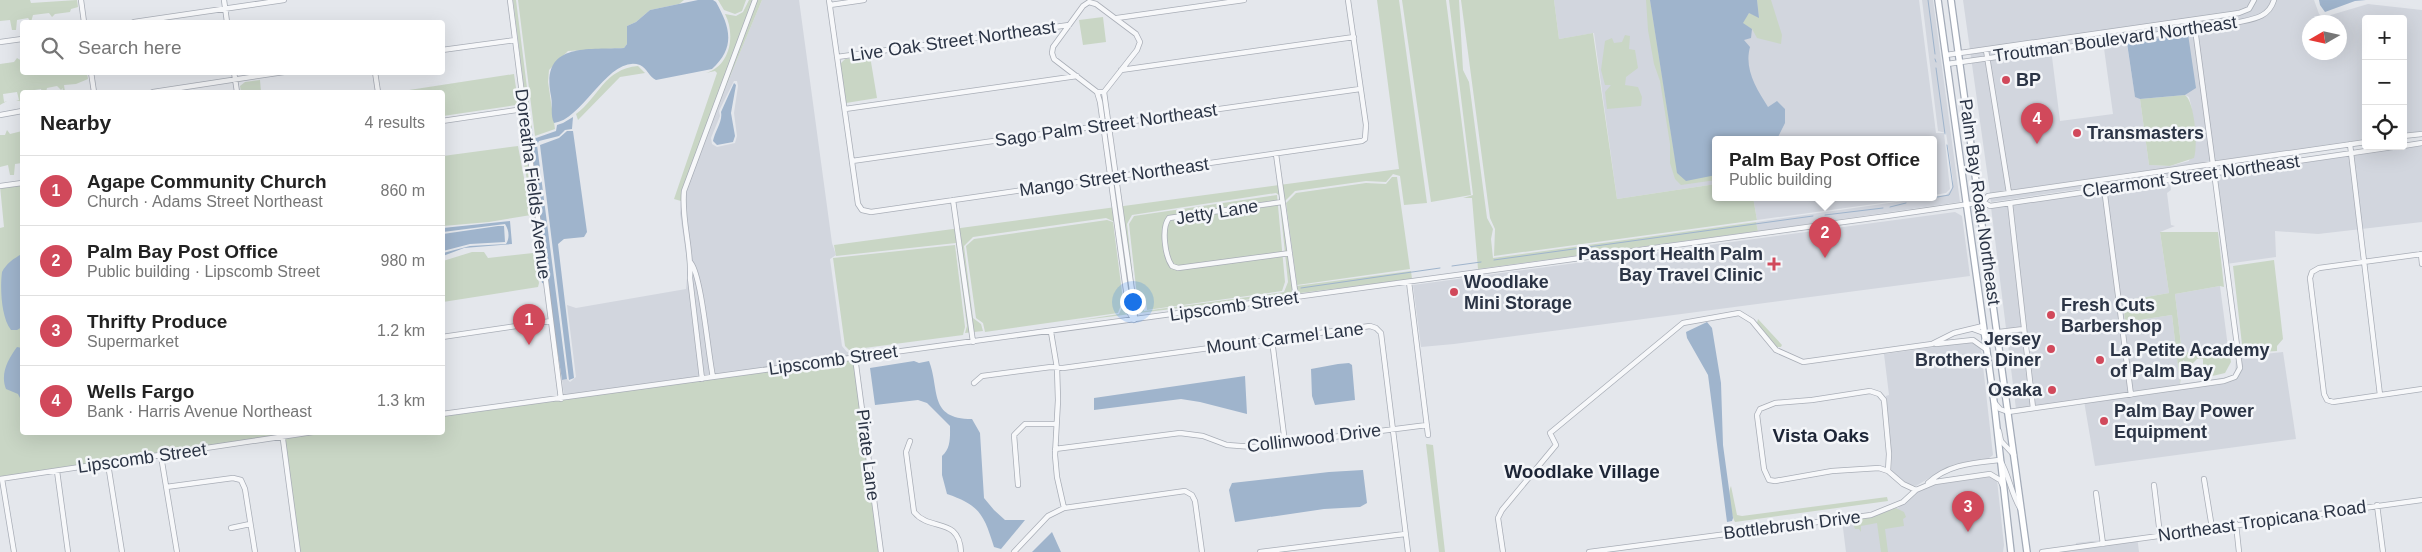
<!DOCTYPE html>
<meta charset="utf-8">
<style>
:root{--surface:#fff;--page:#f6f6f6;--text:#222;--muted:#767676;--line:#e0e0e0;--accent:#d1495b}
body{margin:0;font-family:Helvetica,sans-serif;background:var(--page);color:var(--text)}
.controls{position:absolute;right:15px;top:15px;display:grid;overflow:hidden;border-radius:5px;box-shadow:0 5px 20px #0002}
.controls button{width:45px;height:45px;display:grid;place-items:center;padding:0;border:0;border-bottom:1px solid var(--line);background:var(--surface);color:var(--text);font:25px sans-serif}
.compass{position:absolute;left:2302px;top:15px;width:45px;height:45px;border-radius:50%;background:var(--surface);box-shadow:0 5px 20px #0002;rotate:261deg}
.you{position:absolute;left:1132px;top:301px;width:18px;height:18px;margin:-12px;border:4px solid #fff;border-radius:50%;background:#1a73e8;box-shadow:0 0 0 8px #1a73e833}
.badge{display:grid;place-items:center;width:32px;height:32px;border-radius:50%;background:var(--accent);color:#fff;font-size:16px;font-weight:700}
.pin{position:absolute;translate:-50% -41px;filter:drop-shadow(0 1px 2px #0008)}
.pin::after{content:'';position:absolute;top:26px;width:18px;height:15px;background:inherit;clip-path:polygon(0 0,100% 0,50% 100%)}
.popup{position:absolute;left:1712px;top:136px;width:225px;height:65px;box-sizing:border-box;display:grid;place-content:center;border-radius:5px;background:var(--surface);filter:drop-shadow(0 1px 4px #0005);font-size:16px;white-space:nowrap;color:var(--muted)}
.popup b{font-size:19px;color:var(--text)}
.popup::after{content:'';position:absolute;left:50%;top:100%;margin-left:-10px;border:10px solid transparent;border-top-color:var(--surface)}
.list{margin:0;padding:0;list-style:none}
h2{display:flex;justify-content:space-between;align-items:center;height:65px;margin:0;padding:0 20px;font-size:21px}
h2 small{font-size:16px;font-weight:400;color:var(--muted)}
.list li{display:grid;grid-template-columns:32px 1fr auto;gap:15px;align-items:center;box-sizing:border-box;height:70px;padding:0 20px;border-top:1px solid var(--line)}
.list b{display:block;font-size:19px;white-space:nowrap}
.list p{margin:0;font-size:16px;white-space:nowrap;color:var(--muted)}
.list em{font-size:16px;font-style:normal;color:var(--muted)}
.icon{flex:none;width:28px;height:28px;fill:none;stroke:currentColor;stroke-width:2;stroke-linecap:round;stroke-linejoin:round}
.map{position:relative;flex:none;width:2422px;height:552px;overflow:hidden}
.search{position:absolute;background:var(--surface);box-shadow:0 5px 20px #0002;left:20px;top:20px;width:425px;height:55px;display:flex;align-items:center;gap:12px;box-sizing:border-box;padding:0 18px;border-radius:5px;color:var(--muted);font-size:19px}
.panel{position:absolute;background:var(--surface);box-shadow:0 5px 20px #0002;left:20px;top:90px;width:425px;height:345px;border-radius:5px}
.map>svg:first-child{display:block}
.built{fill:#d2d6de;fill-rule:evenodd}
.green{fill:#c9d6c5;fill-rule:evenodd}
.water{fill:#9fb4cc}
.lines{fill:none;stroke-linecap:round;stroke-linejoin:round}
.stream{stroke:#9fb4cc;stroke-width:1}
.minor-casing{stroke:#a9aeb7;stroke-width:6}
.major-casing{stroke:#a3abb8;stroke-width:8}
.minor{stroke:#f7f8fa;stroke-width:4.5}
.major{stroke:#fff;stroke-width:5.5}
.poi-dot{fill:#d1495b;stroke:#f4f6f9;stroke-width:2}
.labels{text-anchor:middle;stroke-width:5;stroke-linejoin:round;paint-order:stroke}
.street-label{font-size:18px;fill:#2b3445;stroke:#f4f6f9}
.poi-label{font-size:18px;font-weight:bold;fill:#2b3445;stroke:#f4f6f9;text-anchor:start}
.neighbourhood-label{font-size:19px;font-weight:bold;fill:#1d2536;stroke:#f4f6f9}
</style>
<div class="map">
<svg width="2422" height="552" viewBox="0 0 2422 552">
<rect width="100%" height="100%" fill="#e4e7ec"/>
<path class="built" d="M762 0H799L832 243 836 255 830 259 842 346 847 352 856 351 857 354 754 371 564 396 562 380 567 379 570 382 576 377 567 305 576 308 686 289 688 268 680 213 681 201 691 170ZM734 81H737L738 86 734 113 737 136 735 143 717 147 712 144 711 138 720 116 719 111Z
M1554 0H1919L1936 133H1944L1950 189 1946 193 1934 195V139H1716V184L1617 199 1594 33 1559 39Z
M1922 0H1933L1960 202 1758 231 1756 222 1946 195 1952 189 1953 180 1946 133 1938 131Z
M1963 0H2314L2319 14 2324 17 2368 4 2422 10V131L2403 134V19H2366V139L1990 193ZM2310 22H2340V52H2310ZM2103 41 2113 114 2060 121 2051 49ZM2127 44 2187 91 2185 95 2189 97 2191 105 2196 137 2189 161 2170 166 2149 165 2140 99 2135 96Z
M2422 146V222L2318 234 2275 231 2276 257 2226 264 2216 176 2170 183 2171 190 2167 193 2171 225 2175 226 2160 232 2169 293 2123 301 2125 322 2172 315 2180 384 2235 376 2236 357 2283 352 2296 439 2095 466 2084 401 2016 409 1991 207Z
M2214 165 2215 169 1991 202 1990 198Z
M1753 197H1925L1757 220Z
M1955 212 1962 216 1970 276 1454 344 1421 347 1413 285Z
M2220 286 2228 347 2182 353 2175 294Z
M1970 342H1974L1981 348 1993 455 1988 459 1955 464 1944 469 1916 486 1907 484 1891 471 1892 460 1886 396 1889 395 1884 354Z
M1990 477 1997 480 2004 545 2003 552H1846L1842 520 1870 517 1887 513 1898 508 1913 494 1932 485Z
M2137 536 2139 552H2057L2077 550 2076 543Z"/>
<path class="green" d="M0 0H30L31 3 77 0 78 7 71 9 70 12 55 14 52 17 49 13 33 15 31 22 28 18 17 20 16 30H12L10 20 0 21Z
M513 0H516L532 128 529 127Z
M518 0H684L679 4 650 10 636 22 627 26V44L624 48 568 51 549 70 548 82 555 129 535 136Z
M718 0H746L742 11 735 14 724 10Z
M749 0H762L691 170 681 201 674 199 717 73 715 71 706 73C730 66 736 35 725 14L736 16 743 12Z
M1377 0H1399L1427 203 1404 205 1400 176 1393 174 1386 182 1366 181 1295 191 1284 202 1296 286 1411 271 1412 279 1075 321 1119 314 1125 300 1115 222 1106 218 973 237 964 246 973 318 981 324 983 331 965 333 967 326 956 243 836 256 834 245 1399 169ZM1276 193 1279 195 1288 282 1284 292 1144 311 1143 304 1135 296 1127 224 1132 215Z
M1402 0H1446L1471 195 1431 202Z
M1449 0H1459L1463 70 1469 82 1487 218 1493 229 1491 239 1493 258 1756 222 1758 231 1478 269 1472 198H1463L1473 195Z
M1461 0H1554L1559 39 1593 33 1617 199 1716 184V197H1753L1757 220 1494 256 1495 229 1490 218Z
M1646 0H1650L1675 159 1716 161V180L1681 185 1675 179 1670 163V144L1660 81 1654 64 1648 30Z
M1757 0H1771L1782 35 1781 44 1757 38 1752 29 1742 23 1749 13 1759 17Z
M1103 17 1106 42 1083 45 1079 20Z
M1625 35 1630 36 1629 49 1635 50 1638 68 1626 77 1625 85 1638 87 1642 97 1641 106 1607 109 1605 92 1611 85H1605L1601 70 1605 41 1612 38 1614 43 1622 42Z
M870 56 877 98 846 103 840 64 845 59Z
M17 58 22 61V72L87 73 88 79 76 84 64 85 65 92H62L63 88 61 90 57 86 47 88 46 92H42L41 89 22 92V102L16 100H19L17 92 3 94 4 102 7 101 0 105V64L14 62Z
M638 66 645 73 620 77 578 120 576 114C599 97 604 69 638 66Z
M514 74 518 102 516 105 443 116 442 92H396Z
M260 80 261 92H241L240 86 245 82Z
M2185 95C2195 102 2198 146 2194 158L2170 166 2149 165 2140 99Z
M7 130 10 134 22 131V163L15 164 14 175H10L8 165 0 167V135H5Z
M532 145 539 214H533L521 147Z
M518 146 531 215 489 222 443 226V156Z
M1392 177H1397L1410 269 1297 285 1286 203 1296 193 1366 183 1386 184Z
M22 183V432H282L283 436 314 432H442L443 415 855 357 881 552H298L283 437 0 479V228L4 227 0 186Z
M1277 195 1285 282 1282 291 1147 310 1146 302 1137 296 1129 224 1134 216Z
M1107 220 1113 222 1123 300 1118 313 985 332 983 323 976 318 966 246 974 239Z
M2160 232H2218L2224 287 2220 286 2175 294 2182 353 2228 347 2231 362 2225 373 2200 379 2198 371 2203 366V359H2197L2190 366 2183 360 2180 384 2172 315 2125 322 2123 301 2169 293Z
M955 245 965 327 963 335 849 350 845 346 833 258Z
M472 252H484L488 258 533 253 539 283 538 287 443 302V261Z
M2274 260 2283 339 2277 346V351L2243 353 2233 266Z
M1758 319 1782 345 1781 347H1777L1757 323Z
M1426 444 1433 445 1445 552H1439Z
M1731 486 1737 515 1742 516 1887 497 1888 501 1735 522C1731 515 1727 494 1731 486Z
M1896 508 1904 512 1906 517 1903 519 1904 526 1885 529 1888 552H1881L1877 523 1861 526V532L1859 529H1855L1853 524 1856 518 1877 515Z"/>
<path class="water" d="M698 0H713L716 2C730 27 736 47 712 69L656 80C649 77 647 68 640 65 609 54 583 120 554 123 550 115 553 105 551 96 540 42 587 50 624 48L627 44V26L636 22 650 10Z
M1650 0H1757L1759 18 1749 13 1743 23 1752 29 1751 38 1744 40 1750 47C1744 69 1756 88 1768 107L1777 101 1785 109V123L1777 139H1716V175L1686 181 1677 173Z
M2319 0H2366L2355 1 2325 12 2320 5Z
M2188 34 2196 88 2185 95 2140 99 2135 97 2127 43Z
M734 83 736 85 731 113 735 136 733 142 717 145 713 141C715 131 723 121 721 112Z
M573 117 572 129 565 130 559 136 539 141 537 145 567 379 562 380 547 284 542 283 538 254 544 252 529 127 532 128 533 137 536 138 556 131 557 125 563 123Z
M567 131H573L587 232 584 237 564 239 558 244 574 378 569 380 540 145 559 138Z
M510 221 512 244 464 248 443 256V253L470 246 506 244C510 238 509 230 505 224L443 232V228Z
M498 226H504L505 242 470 244 443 251V234Z
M22 254V327L17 330H11C1 317 0 287 2 272 6 264 14 258 22 254Z
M1707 322 1712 328 1721 383 1723 445 1733 518 1732 521 1727 522 1708 375 1687 338 1686 332Z
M17 347 22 348V402L18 394 6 389C0 374 8 359 17 347Z
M914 361 919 363 929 361C940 389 928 419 972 419L980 433 984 498 994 510 1005 520H1025L1001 549 994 547C984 515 980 505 947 494L942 475V456C951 448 950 437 950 426L927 403 918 400 875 405 870 368Z
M1338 364 1349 363 1352 365 1355 400 1315 405 1312 396 1311 369Z
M1245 376 1247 414 1200 402 1181 399 1094 410V398Z
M1363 470 1367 503 1360 507 1324 509 1235 522 1229 490 1232 483 1329 472Z
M1052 532 1061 552H1032Z"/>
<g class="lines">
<path class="stream" d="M1928 0 1935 54
M1935 59 1936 62
M1936 68 1945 134
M1926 199 1949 195 1953 187 1947 145
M1890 207 1906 203
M1825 215 1883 208
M1494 260 1813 216
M1452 266 1481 262
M1301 288 1440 268"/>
<defs>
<path id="minor" d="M81 0 84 22
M224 0 227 22
M510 0 561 399
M829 0 858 204 862 210 871 212 1362 141 1365 139 1366 125 1348 0
M830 5 864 0
M1117 18 1244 0
M134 22 284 0
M0 42 22 39
M442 50 515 40
M1986 50 2009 193
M1946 55 2239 13 2249 9 2254 0
M837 57 1069 25
M1947 64 2231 24C2249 19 2268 20 2274 0
M1121 70 1354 37
M91 72 94 92
M234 72 237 92
M375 72 378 92
M153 92 284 72
M1097 92 1100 102 1129 312 1134 320
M1104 92H1097L1054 59 1052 53 1053 47 1083 6 1089 2 1096 4 1136 34 1140 42 1137 50 1104 92 1135 312 1134 320
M845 109 1077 76
M0 115 22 111
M442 121 524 109
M2403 136 2422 134
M2350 144 2380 395
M2403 146 2422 143
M1276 154 1296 298
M852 161 1360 89
M2103 180 2131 395
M0 186 22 183
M953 200 973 342
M1282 202 1169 218C1161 228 1165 256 1172 266L1178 268 1290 253
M1983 202 1990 206 2400 146
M2010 203 2033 408
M2421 254 2422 264
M2422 254 2319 268 2312 272 2310 278 2324 394 2327 400 2333 402 2422 389
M691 263C702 278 708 354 713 377
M1409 282 1428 435
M1973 329 1992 336 1999 343
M1051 332 1057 368 1058 400 1055 455 1057 477 1064 508
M1999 332 2024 329
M442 337 551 321
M1272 340 1285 443
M1936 344 1973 340 1987 350
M855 357 881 552
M702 379 690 278C692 249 681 220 684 191L755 0
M974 383 982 376 1051 367 1063 368 1370 326 1376 328 1381 333 1408 552
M1870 391 1879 394 1884 400 1889 454 1888 471 1879 468 1832 471 1775 481 1769 480 1764 469 1757 415 1760 409 1775 403 1812 400Z
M1994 402 2000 409 2008 412 2224 381 2235 377 2240 368 2194 21
M442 414 1887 216 1983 202 1988 196 2366 142
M1999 431 2001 441 2014 455
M282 432 298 552
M910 441 906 452 914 512C930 532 959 516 961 552
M1055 449 1180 433 1203 436 1227 445 1254 447 1427 425
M161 456 177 552
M108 464 122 552
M57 471 68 552
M1888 471 1903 484 1916 490
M0 479 313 432
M2 479 14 552
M2204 479 2212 528
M1928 483C1948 464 1973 463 2000 460 2009 475 2011 493 2020 508
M1018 485 1014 435 1025 424H1055
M2154 485 2160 535
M166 487 233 478 241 480 245 489 255 552
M2096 493 2103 544
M2377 505 2383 552
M2236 524 2239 552
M231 528 250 524
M1014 552 1048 516 1064 508 1185 491 1192 495 1195 501 1202 552
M1260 552 1405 534
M1503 552 1498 518 1502 510 1556 445 1550 433 1683 323 1739 313 1752 321 1776 350 1803 362 1932 344 1954 333 1983 326
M1589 552 1871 515 1903 502 1916 490 1935 482 1990 474 2000 480 2003 486
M2042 552 2422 500"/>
<path id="major" d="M1938 0 1994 402 2011 552
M1951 0 2027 552"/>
</defs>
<use href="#minor" class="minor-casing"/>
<use href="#major" class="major-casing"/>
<use href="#minor" class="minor"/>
<use href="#major" class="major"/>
</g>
<g class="poi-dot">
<circle cx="2006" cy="80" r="5"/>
<circle cx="2077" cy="133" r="5"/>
<path d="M1771.5 256.5h5v5h5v5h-5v5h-5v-5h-5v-5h5z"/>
<circle cx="1454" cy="292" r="5"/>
<circle cx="2051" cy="315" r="5"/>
<circle cx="2051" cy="349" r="5"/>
<circle cx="2100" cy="360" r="5"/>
<circle cx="2052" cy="390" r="5"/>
<circle cx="2104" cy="421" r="5"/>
</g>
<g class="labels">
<g class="street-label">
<text transform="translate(2115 39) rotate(-8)" y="6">Troutman Boulevard Northeast</text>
<text transform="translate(953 41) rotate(-8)" y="6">Live Oak Street Northeast</text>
<text transform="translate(1106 125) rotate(-8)" y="6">Sago Palm Street Northeast</text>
<text transform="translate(2191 176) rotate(-8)" y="6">Clearmont Street Northeast</text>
<text transform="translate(1114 177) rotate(-8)" y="6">Mango Street Northeast</text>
<text transform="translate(533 184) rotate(83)" y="6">Doreatha Fields Avenue</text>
<text transform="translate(1980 202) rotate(82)" y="6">Palm Bay Road Northeast</text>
<text transform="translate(1217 212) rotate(-9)" y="6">Jetty Lane</text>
<text transform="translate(1234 306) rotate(-8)" y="6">Lipscomb Street</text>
<text transform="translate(1285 338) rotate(-7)" y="6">Mount Carmel Lane</text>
<text transform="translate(833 360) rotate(-8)" y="6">Lipscomb Street</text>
<text transform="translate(1314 438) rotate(-7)" y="6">Collinwood Drive</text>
<text transform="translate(868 455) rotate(83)" y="6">Pirate Lane</text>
<text transform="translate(142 458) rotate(-8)" y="6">Lipscomb Street</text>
<text transform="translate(2262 521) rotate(-8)" y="6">Northeast Tropicana Road</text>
<text transform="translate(1792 525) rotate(-7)" y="6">Bottlebrush Drive</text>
</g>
<g class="poi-label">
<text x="2016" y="86">BP</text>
<text x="2087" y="139">Transmasters</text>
<text x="1763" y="260" text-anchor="end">Passport Health Palm<tspan x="1763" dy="21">Bay Travel Clinic</tspan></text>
<text x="1464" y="288">Woodlake<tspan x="1464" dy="21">Mini Storage</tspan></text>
<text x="2061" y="311">Fresh Cuts<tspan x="2061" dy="21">Barbershop</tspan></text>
<text x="2041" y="345" text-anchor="end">Jersey<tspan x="2041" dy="21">Brothers Diner</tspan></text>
<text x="2110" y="356">La Petite Academy<tspan x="2110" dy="21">of Palm Bay</tspan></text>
<text x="2042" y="396" text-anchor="end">Osaka</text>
<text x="2114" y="417">Palm Bay Power<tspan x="2114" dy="21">Equipment</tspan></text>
</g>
<g class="neighbourhood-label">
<text x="1821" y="442">Vista Oaks</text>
<text x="1582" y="478">Woodlake Village</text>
</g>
</g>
</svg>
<div class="controls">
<button>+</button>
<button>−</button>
<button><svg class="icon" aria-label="locate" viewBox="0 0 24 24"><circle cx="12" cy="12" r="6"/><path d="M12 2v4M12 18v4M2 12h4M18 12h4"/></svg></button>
</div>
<svg class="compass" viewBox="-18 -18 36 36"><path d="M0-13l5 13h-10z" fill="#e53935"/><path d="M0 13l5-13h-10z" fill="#767676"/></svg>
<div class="you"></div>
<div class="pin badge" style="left:529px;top:345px">1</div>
<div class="pin badge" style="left:1825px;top:258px">2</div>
<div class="popup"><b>Palm Bay Post Office</b>Public building</div>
<div class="pin badge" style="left:1968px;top:532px">3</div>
<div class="pin badge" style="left:2037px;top:144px">4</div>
<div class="search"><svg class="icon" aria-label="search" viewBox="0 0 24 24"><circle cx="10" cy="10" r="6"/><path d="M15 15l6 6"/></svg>Search here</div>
<section class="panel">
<h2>Nearby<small>4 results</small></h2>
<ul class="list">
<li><span class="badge">1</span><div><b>Agape Community Church</b><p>Church · Adams Street Northeast</p></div><em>860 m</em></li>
<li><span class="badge">2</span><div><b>Palm Bay Post Office</b><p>Public building · Lipscomb Street</p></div><em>980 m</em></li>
<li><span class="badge">3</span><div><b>Thrifty Produce</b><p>Supermarket</p></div><em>1.2 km</em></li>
<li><span class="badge">4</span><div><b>Wells Fargo</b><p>Bank · Harris Avenue Northeast</p></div><em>1.3 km</em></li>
</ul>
</section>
</div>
